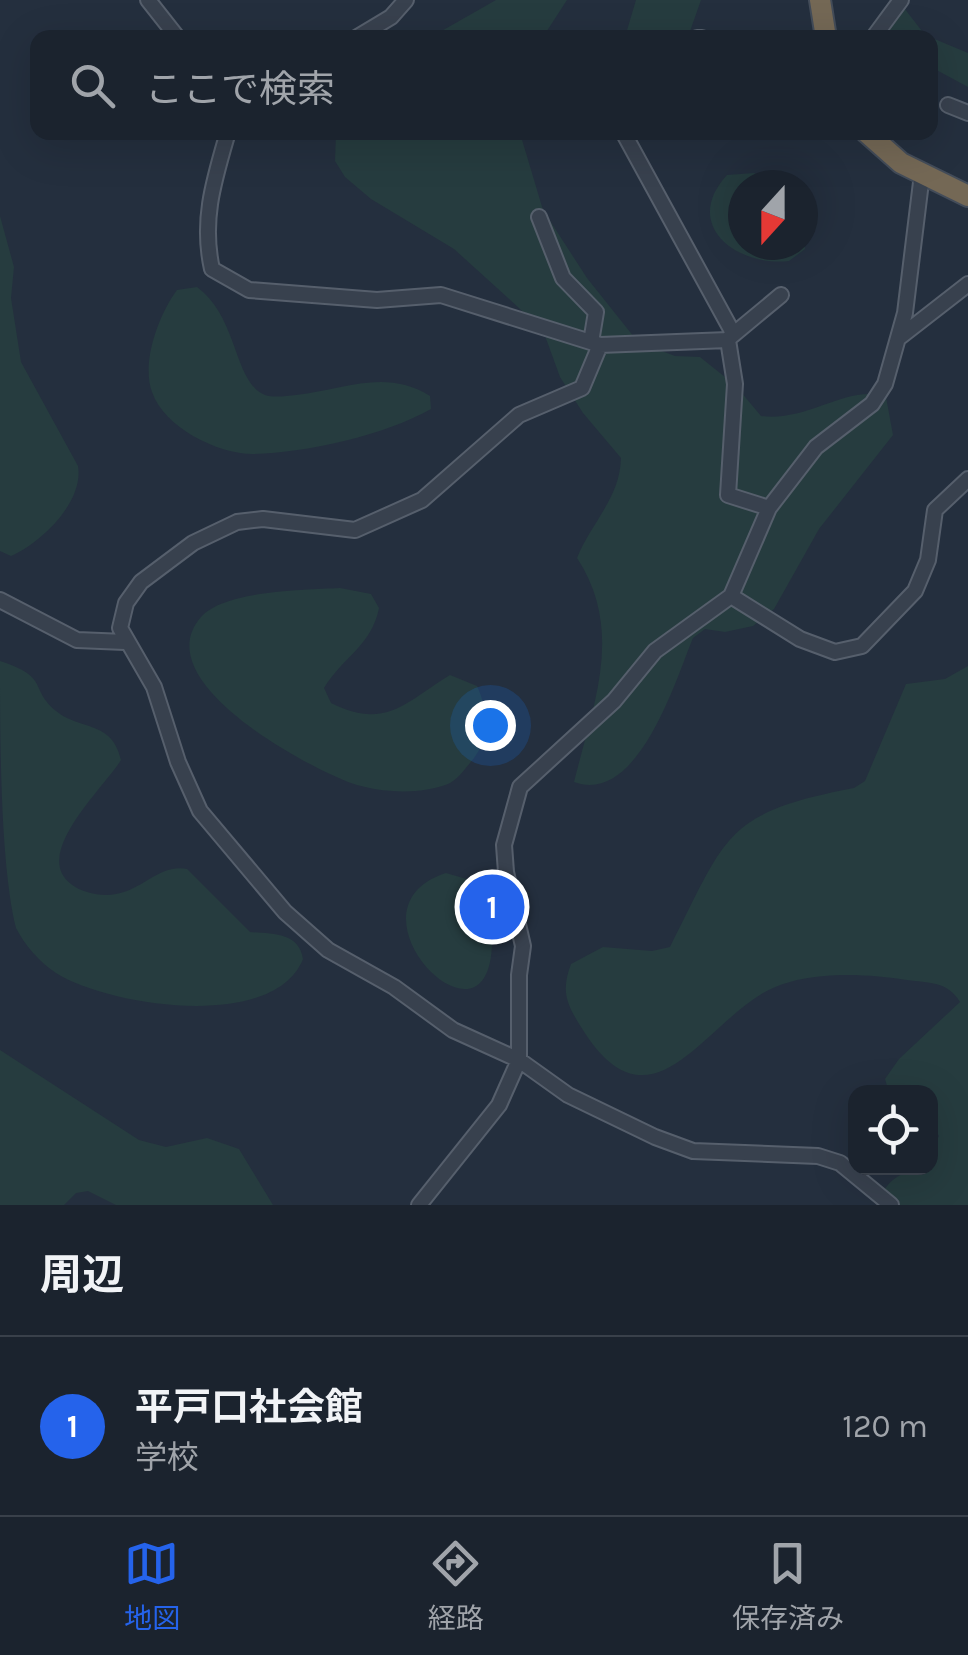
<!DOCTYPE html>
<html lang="ja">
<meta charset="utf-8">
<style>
:root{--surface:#1b232e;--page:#282f3a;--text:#f1f3f6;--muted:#a0a4aa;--line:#39404a;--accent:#2563eb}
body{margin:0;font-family:Karla,"Noto Sans JP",sans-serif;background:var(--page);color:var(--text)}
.controls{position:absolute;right:30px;bottom:30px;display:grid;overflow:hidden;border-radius:20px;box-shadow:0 10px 40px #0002}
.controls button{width:90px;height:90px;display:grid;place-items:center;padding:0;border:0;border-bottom:2px solid var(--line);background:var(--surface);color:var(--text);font:50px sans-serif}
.compass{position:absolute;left:728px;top:170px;width:90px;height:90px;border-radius:50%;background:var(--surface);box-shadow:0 10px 40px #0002;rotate:201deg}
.you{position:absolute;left:490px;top:725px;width:35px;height:35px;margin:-25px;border:8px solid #fff;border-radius:50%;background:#1a73e8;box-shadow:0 0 0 15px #1a73e833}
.badge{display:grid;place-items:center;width:65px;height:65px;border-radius:50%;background:var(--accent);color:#fff;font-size:32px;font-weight:700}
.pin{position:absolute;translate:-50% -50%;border:5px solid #fff;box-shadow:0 2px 10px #0006}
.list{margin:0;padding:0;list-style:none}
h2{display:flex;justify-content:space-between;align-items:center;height:130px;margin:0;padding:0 40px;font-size:42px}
h2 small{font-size:32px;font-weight:400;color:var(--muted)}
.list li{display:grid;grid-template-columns:65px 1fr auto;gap:30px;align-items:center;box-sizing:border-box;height:180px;padding:0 40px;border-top:2px solid var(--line)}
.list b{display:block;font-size:38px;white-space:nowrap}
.list p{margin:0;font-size:32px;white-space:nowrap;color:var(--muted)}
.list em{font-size:32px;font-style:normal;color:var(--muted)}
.icon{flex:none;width:55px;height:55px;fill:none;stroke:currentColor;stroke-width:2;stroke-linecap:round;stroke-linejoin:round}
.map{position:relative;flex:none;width:968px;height:1205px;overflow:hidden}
.search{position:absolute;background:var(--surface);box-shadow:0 10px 40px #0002;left:30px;right:30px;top:30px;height:110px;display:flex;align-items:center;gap:25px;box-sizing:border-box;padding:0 35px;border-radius:20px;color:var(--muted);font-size:38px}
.sheet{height:310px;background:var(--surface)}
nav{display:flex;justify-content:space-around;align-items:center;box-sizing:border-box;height:140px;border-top:2px solid var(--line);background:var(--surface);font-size:28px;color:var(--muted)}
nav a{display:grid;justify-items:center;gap:5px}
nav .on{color:var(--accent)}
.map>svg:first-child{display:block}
.green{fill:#263c3f}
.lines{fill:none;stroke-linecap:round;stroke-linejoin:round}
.minor-casing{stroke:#565f6c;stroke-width:18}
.highway-casing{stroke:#434c59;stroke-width:24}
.minor{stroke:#38414e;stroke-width:14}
.highway{stroke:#746855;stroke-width:20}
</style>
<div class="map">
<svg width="968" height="1205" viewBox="0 0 968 1205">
<rect width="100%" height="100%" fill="#242f3e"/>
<path class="green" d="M496 0H567L543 37H431Z
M636 0H701L688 37H625Z
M901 4 925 35 968 53V87L931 67 930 38H883Z
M336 133H520L543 210 587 278 638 342 675 356 700 357 735 385 761 416C809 422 849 383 886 397L893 435 819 529 774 609 753 626 725 632 705 629 693 638C676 679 638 806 574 782 593 705 625 631 577 558 591 523 620 498 621 458L583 413 560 377 544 333 519 308 454 249 371 199 345 177 335 161Z
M754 173 779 185H743V245H803V219L805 249 789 261C737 267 681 225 727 175Z
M0 216 14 267 11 298 21 362 78 466C84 502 41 543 11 556L0 551Z
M197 287C239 318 233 382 265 395 274 398 286 396 296 395 344 390 385 368 430 396L431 409C385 435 306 453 253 454 217 454 164 427 152 392 141 362 159 314 177 290Z
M340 588 371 594 379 608C372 645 342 658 324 688L331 703C386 731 407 701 450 675L477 686C489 712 491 740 470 763 464 770 457 780 448 784 420 795 380 793 351 783 307 767 145 681 201 617 225 590 306 590 340 588Z
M0 661C51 678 28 687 56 711 81 731 112 720 121 760 104 788 31 854 71 884 82 893 102 897 116 894 143 890 159 864 187 869L250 932C272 934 299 932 303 959 274 1032 108 1006 56 973 40 963 24 944 16 928 0 863 0 736 0 661Z
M968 666V1205H879C883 1179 907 1168 930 1168L931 1152 939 1136 931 1123 930 1092H889L885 1079 899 1059 960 1002C948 981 928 983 907 980 864 973 802 970 763 993 699 1031 648 1136 581 1027 566 1003 561 991 571 964L603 947 652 951 670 947C727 836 723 813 854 788L865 781 906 684 945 679Z
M446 873 487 885C492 903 492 920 492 939 493 1069 334 909 446 873Z
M0 1050 139 1140 166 1147 207 1138 239 1149 273 1205H116L88 1191 76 1193 64 1205H0Z"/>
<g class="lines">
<defs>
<path id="minor" d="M148 0 178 38
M356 38 391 17 406 0
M697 38H702
M873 38 901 0
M948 105 968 113
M228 132C214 180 201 220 212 269L249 290 377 300 441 295 600 345 728 340
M623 132 733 333
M539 217 563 278 596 312 591 342
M900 337 968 284
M728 339 781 295
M728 340 735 384 728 495 769 508
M600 345 582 388 519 415 422 500 355 530 263 519 237 522 193 543 141 582 126 603 120 628 154 687 178 762 200 811 285 912 328 950 394 987 453 1030 519 1060 568 1095 655 1137 693 1151 818 1156 840 1163 891 1205
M731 596 800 639 835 652 862 646 915 591 928 560 935 510 968 479
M0 600 77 640 125 642
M419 1205 499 1105 519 1060V975L523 946 506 872 504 845 520 787 614 701 655 651 731 596 769 508 816 447 872 404 885 384 905 313 922 174"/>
<path id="highway" d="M820 0 826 38
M866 132 901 163 968 196"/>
</defs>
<use href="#minor" class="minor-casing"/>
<use href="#highway" class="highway-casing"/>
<use href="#minor" class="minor"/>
<use href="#highway" class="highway"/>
</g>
</svg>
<div class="controls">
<button><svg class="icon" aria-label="locate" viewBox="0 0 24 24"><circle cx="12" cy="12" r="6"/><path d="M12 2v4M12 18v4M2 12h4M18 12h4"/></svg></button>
</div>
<svg class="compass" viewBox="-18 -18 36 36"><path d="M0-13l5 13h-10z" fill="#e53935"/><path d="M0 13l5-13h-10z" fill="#a0a4aa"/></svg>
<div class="you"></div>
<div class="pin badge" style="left:492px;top:907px">1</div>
<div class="search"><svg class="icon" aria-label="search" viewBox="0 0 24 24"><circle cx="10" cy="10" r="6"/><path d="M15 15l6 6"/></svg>ここで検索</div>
</div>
<section class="sheet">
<h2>周辺<small></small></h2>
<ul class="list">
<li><span class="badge">1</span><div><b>平戸口社会館</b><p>学校</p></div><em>120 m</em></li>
</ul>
</section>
<nav>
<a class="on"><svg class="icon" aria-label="map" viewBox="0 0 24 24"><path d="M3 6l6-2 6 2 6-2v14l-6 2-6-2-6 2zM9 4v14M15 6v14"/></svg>地図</a>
<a><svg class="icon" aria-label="directions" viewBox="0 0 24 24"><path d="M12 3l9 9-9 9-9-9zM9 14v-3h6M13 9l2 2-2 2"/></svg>経路</a>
<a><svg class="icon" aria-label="saved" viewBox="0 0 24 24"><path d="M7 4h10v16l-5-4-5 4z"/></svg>保存済み</a>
</nav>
